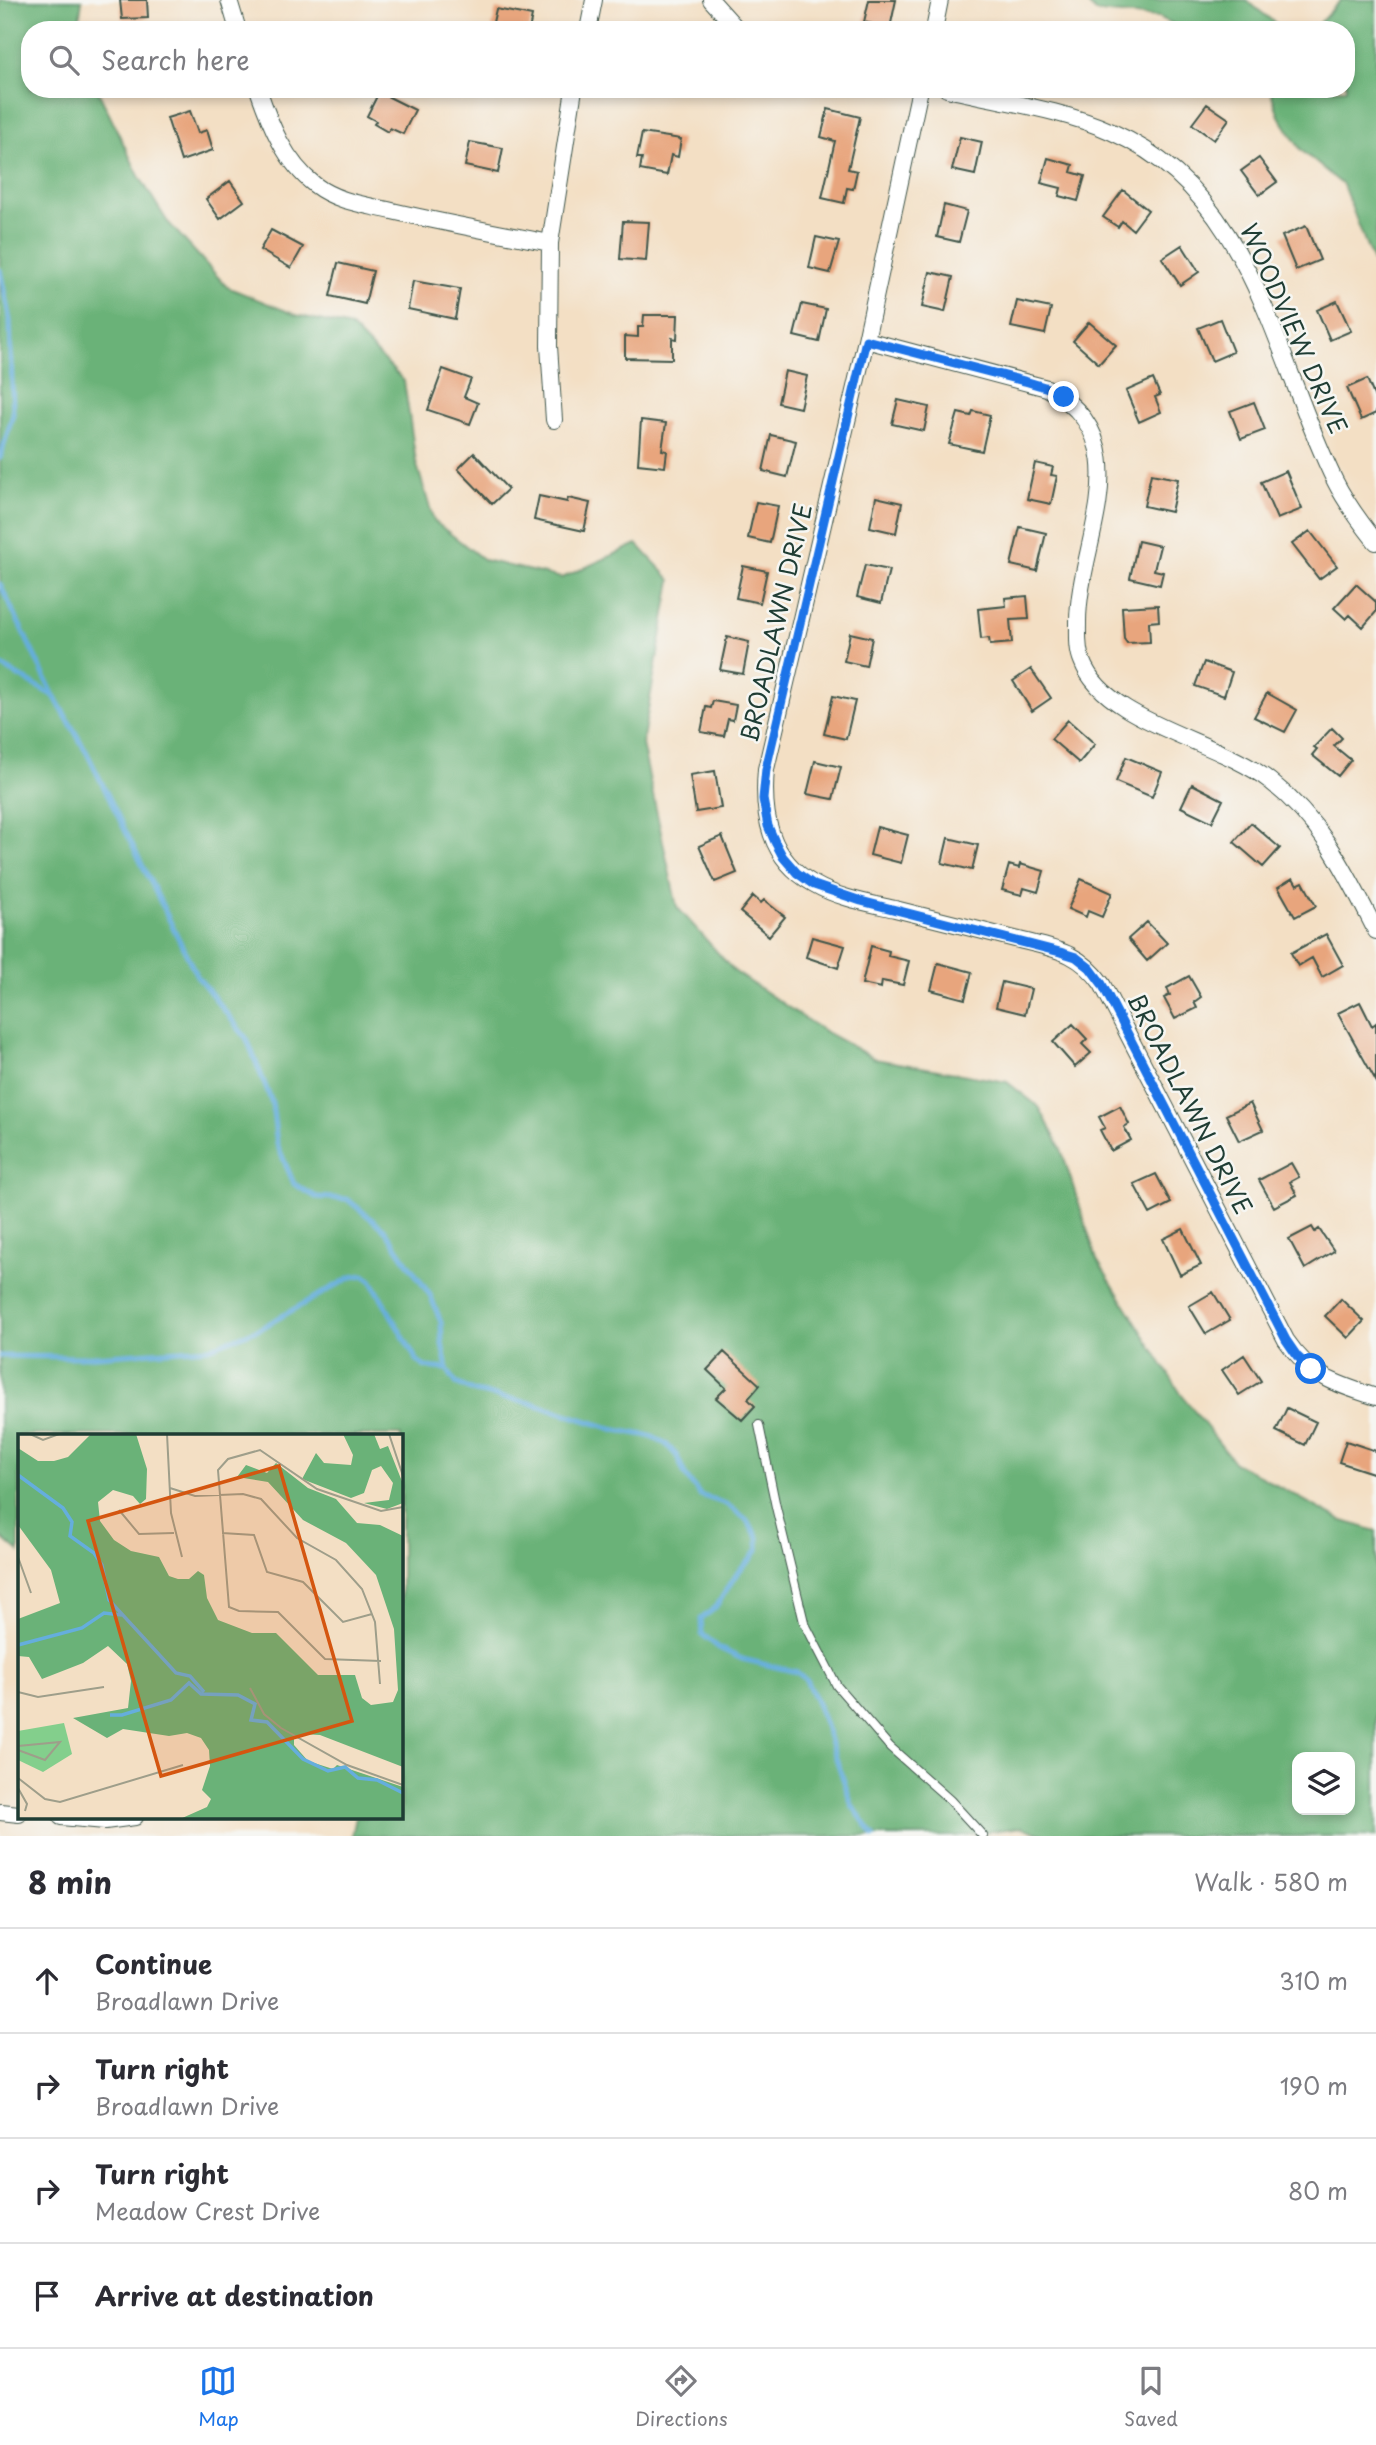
<!DOCTYPE html>
<meta charset="utf-8">
<style>
:root{--surface:#fff;--page:#f7f7f7;--text:#2b2b33;--muted:#7c7c81;--line:#e1e1e2;--accent:#1a73e8}
body{margin:0;font-family:"Playpen Sans",sans-serif;background:var(--page);color:var(--text)}
.controls{position:absolute;right:21px;bottom:21px;display:grid;overflow:hidden;border-radius:14px;box-shadow:0 4px 10px #0003}
.controls button{width:63px;height:63px;display:grid;place-items:center;padding:0;border:0;border-bottom:2px solid var(--line);background:var(--surface);color:var(--text);font:35px sans-serif}
.stop{position:absolute;width:21px;height:21px;margin:-16px;border:5px solid #1a73e8;border-radius:50%;background:#fff}
.stop.end{background:#1a73e8;border-color:#fff;box-shadow:0 2px 7px #0008}
.list{margin:0;padding:0;list-style:none}
h2{display:flex;justify-content:space-between;align-items:center;height:91px;margin:0;padding:0 28px;font-size:30px}
h2 small{font-size:23px;font-weight:400;color:var(--muted)}
.list li{display:grid;grid-template-columns:46px 1fr auto;gap:21px;align-items:center;box-sizing:border-box;height:105px;padding:0 28px;border-top:2px solid var(--line)}
.list b{display:block;font-size:26px;white-space:nowrap}
.list p{margin:0;font-size:23px;white-space:nowrap;color:var(--muted)}
.list em{font-size:23px;font-style:normal;color:var(--muted)}
.icon{flex:none;width:38px;height:38px;fill:none;stroke:currentColor;stroke-width:2;stroke-linecap:round;stroke-linejoin:round}
.map{position:relative;flex:none;width:1376px;height:1836px;overflow:hidden}
.search{position:absolute;background:var(--surface);box-shadow:0 4px 10px #0003;left:21px;right:21px;top:21px;height:77px;display:flex;align-items:center;gap:18px;box-sizing:border-box;padding:0 24px;border-radius:28px;color:var(--muted);font-size:26px}
.sheet{height:511px;background:var(--surface)}
nav{display:flex;justify-content:space-around;align-items:center;box-sizing:border-box;height:98px;border-top:2px solid var(--line);background:var(--surface);font-size:19px;color:var(--muted)}
nav a{display:grid;justify-items:center;gap:4px}
nav .on{color:var(--accent)}
.map>svg:first-child{display:block}
.forest{fill:#6ab278;stroke:#447856;stroke-width:2;fill-rule:evenodd}
.lines{fill:none;stroke-linecap:round;stroke-linejoin:round}
.stream{stroke:#65aedd;stroke-width:5}
.building{fill:#e8a57d}
.lane-casing{stroke:#3f554a;stroke-width:10}
.street-casing{stroke:#3f554a;stroke-width:18}
.lane{stroke:#fff;stroke-width:8}
.street{stroke:#fff;stroke-width:16}
.route{stroke:#1a73e8;stroke-width:9}
.labels{text-anchor:middle;stroke-width:5;stroke-linejoin:round;paint-order:stroke}
.street-label{font-size:24px;fill:#1f3d34;stroke:#f6f6f2}
.inset-river{fill:none;stroke:#65aedd;stroke-width:3.5}
.inset-road{fill:none;stroke:#9e9e8a;stroke-width:2}
.view{fill:#d45610;fill-opacity:0.15;stroke:#d45610;stroke-width:3.5}
.inset-edge{fill:none;stroke:#1f3d34;stroke-width:3.5}
</style>
<div class="map">
<svg width="1376" height="1836" viewBox="0 0 1376 1836">
<rect width="100%" height="100%" fill="#f6f6f2"/>
<filter id="ink" filterUnits="userSpaceOnUse"><feTurbulence type="fractalNoise" baseFrequency=".0143" numOctaves="2"/><feDisplacementMap in="SourceGraphic" scale="14" xChannelSelector="R" yChannelSelector="G"/><feConvolveMatrix kernelMatrix="1 2 1 2 8 2 1 2 1" color-interpolation-filters="sRGB"/></filter>
<filter id="wash" filterUnits="userSpaceOnUse"><feTurbulence type="fractalNoise" baseFrequency=".00686" numOctaves="4" result="noise"/><feDisplacementMap in="SourceGraphic" scale="28" xChannelSelector="R" yChannelSelector="G"/><feGaussianBlur stdDeviation="1.57" result="paint"/><feColorMatrix in="noise" values="0 0 0 0 0 0 0 0 0 0 0 0 0 0 0 0 0 1.4 0 .05"/><feComposite in="paint" operator="in"/></filter>
<g filter="url(#wash)">
<rect width="100%" height="100%" fill="#f3dfc4"/>
<path class="forest" d="M0 0H82L78 30H30V89H97L139 176 167 221 227 287 296 315 351 327 404 381 416 462 434 521 484 560 562 578 637 544 671 580 642 744 677 907 734 971 822 1030 875 1059 1007 1082 1039 1107 1061 1149 1097 1260 1181 1394 1234 1462 1340 1520 1376 1531V1836H1047L1022 1827 957 1836H352L356 1817H401V1435H19V1552L0 1536ZM1297 1757H1350V1810H1297Z
M1083 0H1246L1280 27 1295 30H1185L1159 17 1096 12Z
M1341 0H1376V270L1343 185 1301 150 1279 116 1270 89H1346V30H1313Z"/>
<g class="lines">
<path class="stream" d="M0 270 10 321 13 414 0 458
M0 584 54 696 86 751 197 976 247 1039 272 1103 277 1144 294 1184 316 1197 347 1199 384 1229 430 1295 441 1322 442 1343 447 1369 456 1383 475 1392 531 1403 616 1430 650 1436 665 1443 677 1456 685 1475 700 1495 726 1504 746 1519 758 1537V1549L750 1560 738 1572 715 1608 701 1619 702 1634 719 1648 742 1659 797 1672 806 1680 819 1708 852 1805 874 1836
M0 665 52 695
M0 1356 81 1357 209 1348 261 1328 351 1277 364 1275 371 1280 416 1359 425 1367 447 1369"/>
</g>
<g id="blocks">
<path class="building" d="M120 0H147L148 18 122 19Z
M869 0H896L890 28 864 22Z
M496 9 532 16 529 30 492 27Z
M379 92 415 110 403 134 390 128 388 132 374 124 376 121 367 116Z
M1207 104 1229 119 1214 140 1192 124Z
M828 109 860 117 848 169 857 171 853 189 847 188 844 203 822 198 835 141 821 137Z
M190 111 198 133 207 130 213 150 181 161 167 118Z
M642 133 681 139 678 157 671 155 667 175 640 170 642 158H637Z
M960 137 982 142 975 175 952 170Z
M470 142 503 148 498 173 465 166Z
M1048 158 1073 165 1071 172 1085 176 1078 201 1059 196 1061 188 1041 183Z
M1259 158 1277 182 1259 195 1241 171Z
M230 181 244 201 220 219 206 199Z
M1123 190 1148 210 1133 230 1122 221 1118 227 1103 217Z
M944 205 967 211 959 242 937 237Z
M623 221 649 222 646 261 620 259Z
M1306 226 1320 260 1296 270 1282 236Z
M271 230 303 247 291 268 260 250Z
M816 237 839 242 830 273 809 268Z
M1182 245 1199 272 1180 285 1162 258Z
M338 263 373 271 365 304 330 296Z
M930 272 953 277 945 312 922 307Z
M413 281 460 289 455 319 408 309Z
M1017 301 1051 308 1045 334 1011 327Z
M1337 301 1351 331 1330 340 1317 310Z
M802 304 826 309 819 342 794 336Z
M644 315H678L677 339 672 338V359L625 358V336L638 337V327H643Z
M1220 319 1233 352 1212 361 1198 328Z
M1089 322 1116 345 1099 364 1073 341Z
M443 369 471 379 464 397 478 403 470 424 428 410Z
M785 371 807 376 800 408 778 403Z
M1153 379 1160 395 1155 397 1161 412 1139 422 1126 391Z
M1367 379 1376 400V413L1361 420 1347 388Z
M898 400 929 407 924 431 892 424Z
M1254 402 1265 430 1241 439 1230 411Z
M973 411 990 415 982 451 949 444 958 413 971 416Z
M641 420 666 423 662 450 667 451 665 467 638 464Z
M771 435 796 441 787 477 763 471Z
M474 453 508 489 492 504 458 469Z
M1035 463 1053 467 1051 475 1057 476 1051 504 1027 499Z
M1286 471 1302 509 1277 519 1261 482Z
M1151 474 1178 479 1171 512 1144 506Z
M539 496 567 502 568 498 590 503 584 531 534 520Z
M876 497 902 503 896 533 870 527Z
M756 502 778 506 770 543 748 538Z
M1020 527 1046 533 1037 571 1011 565Z
M1310 531 1337 566 1319 579 1292 544Z
M1138 541 1160 546 1154 570 1163 572 1160 585 1130 578Z
M865 565 889 570 881 603 857 597Z
M743 566 767 571 760 603 736 598Z
M1356 584 1376 602V612L1363 627 1350 615 1346 619 1334 608Z
M1027 596 1029 619 1010 620 1012 643 990 645 989 638 981 639 978 609 1006 606 1005 598Z
M1158 605 1159 621 1149 622 1150 642 1127 643 1124 639 1122 607Z
M850 633 872 638 866 666 844 661Z
M727 637 749 642 743 674 720 670Z
M1204 662 1232 672 1224 696 1195 686Z
M1031 669 1051 698 1032 711 1013 681Z
M1267 693 1297 710 1285 732 1254 717Z
M833 696 855 701 846 739 824 734Z
M713 701 736 705 733 720 728 719 724 736 701 732 706 707 711 708Z
M1068 720 1095 744 1079 763 1051 739Z
M1332 728 1342 738 1334 746 1351 760 1338 776 1312 755 1317 749 1314 747Z
M1126 757 1162 772 1152 797 1116 782Z
M815 761 841 767 833 799 807 794Z
M715 771 721 808 696 812 690 775Z
M1192 784 1223 800 1212 822 1181 807Z
M1251 823 1280 848 1263 867 1234 842Z
M877 827 908 835 901 863 870 855Z
M722 836 737 873 715 882 699 846Z
M948 838 978 845 972 870 942 863Z
M1020 864 1044 871 1038 892 1024 888 1022 895 1002 890 1009 865 1019 868Z
M1293 878 1297 885 1303 882 1316 906 1295 917 1278 887Z
M1081 879 1112 893 1102 917 1088 911 1086 917 1068 909Z
M753 896 761 903 764 900 785 917 769 936 740 912Z
M1147 922 1167 943 1147 961 1128 939Z
M1326 934 1343 965 1322 977 1312 958 1298 966 1291 953Z
M812 937 845 946 838 968 806 957Z
M871 946 889 951 888 956 909 961 903 985 882 981 881 988 862 984Z
M938 963 972 972 965 999 931 990Z
M1189 976 1201 997 1194 1002 1197 1008 1175 1019 1164 998 1170 995 1167 988Z
M1002 982 1031 989 1025 1014 996 1007Z
M1360 1002 1372 1026 1376 1023V1081L1338 1013Z
M1073 1024 1087 1039 1082 1044 1091 1053 1075 1067 1053 1042Z
M1250 1103 1263 1130 1239 1141 1226 1115Z
M1120 1106 1129 1124 1124 1127 1131 1140 1111 1151 1100 1130 1105 1128 1099 1117Z
M1291 1163 1299 1177 1290 1182 1297 1195 1274 1207 1259 1180Z
M1156 1174 1171 1203 1150 1214 1134 1184Z
M1312 1227 1315 1232 1319 1229 1334 1251 1305 1269 1289 1239Z
M1183 1229 1201 1265 1180 1275 1163 1239Z
M1213 1292 1230 1320 1206 1334 1189 1306Z
M1341 1299 1364 1321 1348 1338 1325 1316Z
M724 1352 760 1385 748 1399 755 1406 742 1420 716 1398 726 1388 707 1370Z
M1244 1355 1261 1381 1239 1395 1222 1370Z
M1287 1408 1316 1422 1305 1445 1276 1431Z
M1346 1441 1376 1451V1474L1339 1462Z"/>
</g>
</g>
<g filter="url(#ink)">
<use href="#blocks" fill-opacity="0" stroke="#3f554a" stroke-width="2"/>
<g class="lines">
<defs>
<path id="lane" d="M759 1425 776 1507 804 1622 837 1686 890 1747 950 1800 983 1836"/>
<path id="street" d="M229 0 238 30
M711 0 738 30
M588 30 594 0
M934 30 940 0
M258 89C270 124 285 162 315 185 337 202 366 205 392 211 444 223 497 233 550 243
M920 89 866 340 766 769C762 815 769 859 814 884 838 898 868 903 895 909 935 919 975 929 1015 939 1053 949 1078 950 1102 984L1286 1340C1311 1377 1336 1384 1376 1397
M947 89C1002 102 1061 109 1112 132 1254 194 1273 356 1335 481 1346 503 1361 523 1376 542
M866 340 1047 388C1146 441 1077 542 1078 624 1078 636 1077 650 1082 661 1105 723 1219 740 1270 781 1324 824 1346 872 1376 931
M554 420 549 346 550 243 574 89
M0 1812 19 1814
M61 1817 105 1821 135 1817"/>
</defs>
<use href="#lane" class="lane-casing"/>
<use href="#street" class="street-casing"/>
<use href="#lane" class="lane"/>
<use href="#street" class="street"/>
</g>
</g>
<g class="lines" filter="url(#ink)">
<path class="route" d="M1064 397 1048 388 1028 382 866 340 766 769 763 799 768 826 775 842 783 857 797 873 814 885 861 901 1060 952 1076 957 1090 968 1102 984 1286 1340 1297 1356 1311 1369"/>
</g>
<g class="labels">
<g class="street-label">
<text transform="translate(1293 329) rotate(66)" y="8">WOODVIEW DRIVE</text>
<text transform="translate(777 623) rotate(-77)" y="8">BROADLAWN DRIVE</text>
<text transform="translate(1189 1104) rotate(63)" y="8">BROADLAWN DRIVE</text>
</g>
</g>
<g transform="translate(18 1434)">
<rect width="385" height="385" fill="#f3dfc4"/>
<path d="M46 289 54 320 25 338 0 326V297Z" fill="#83cf8c"/>
<path d="M73 0H118L129 35 128 65 122 70 115 62 95 56 80 68 82 87 96 106 113 117 141 123 151 142 160 145H171L180 137 186 141 189 164 200 186 234 199H258L300 241H337L344 264 353 271 375 268 380 256 376 195 358 141 328 109 285 86 250 48 219 43 228 31 249 39 258 29 290 54 318 65 339 89 362 91 385 102V333L302 301 285 300 276 303V311L290 327 315 335 319 331 385 353V385H162L189 373 193 365 184 356 192 332 191 316 183 304 169 299 151 302 105 295 89 304 55 284 110 274 113 247 109 230 90 212 65 229 24 245 11 223 0 222V185L42 169 33 136 0 91V14L20 27H36L50 23ZM325 0H356L362 15 370 12 385 50V69L369 75 346 69 371 66 375 49 363 32 354 36 346 59 333 64 284 45 298 19 306 29 333 31 335 21Z" fill="#6ab278"/>
<path class="inset-river" d="M0 41 45 74 54 88 52 102 76 119 84 131 91 166 158 239 172 242 186 258M0 211 64 194 86 179 104 181M92 281H104L153 266 171 249 183 260 220 261 237 270 233 286 249 288 285 325 310 337 327 333 340 344 359 346 385 359"/>
<path class="inset-road" d="M12 0 25 6 41 0M149 0 153 79 164 123M371 0 385 42M152 54 177 62 225 60 243 65 279 104 318 126 344 155 357 188 362 250M101 76 121 100 156 99M204 99 236 101 249 138 285 148 325 188 354 180M0 123 13 159M363 227 307 225 260 178 221 177 211 173 200 36 210 25 242 16 299 55 363 77 385 73M232 254 246 280 263 294 329 331 385 351M0 258 20 263 86 253M0 312 42 308 27 326 0 316M0 344 27 365 42 368 165 331M0 354 9 370 7 377"/>
<path class="view" d="M261 32 334 287 143 342 70 87Z"/>
<rect width="385" height="385" class="inset-edge"/>
</g>
</svg>
<div class="controls">
<button><svg class="icon" aria-label="layers" viewBox="0 0 24 24"><path d="M12 4l9 5-9 5-9-5zM3 14l9 5 9-5"/></svg></button>
</div>
<div class="stop" style="left:1311px;top:1369px"></div>
<div class="stop end" style="left:1064px;top:397px"></div>
<div class="search"><svg class="icon" aria-label="search" viewBox="0 0 24 24"><circle cx="10" cy="10" r="6"/><path d="M15 15l6 6"/></svg>Search here</div>
</div>
<section class="sheet">
<h2>8 min<small>Walk · 580 m</small></h2>
<ul class="list">
<li><svg class="icon" aria-label="ahead" viewBox="0 0 24 24"><path d="M12 20V5M6 11l6-6 6 6"/></svg><div><b>Continue</b><p>Broadlawn Drive</p></div><em>310 m</em></li>
<li><svg class="icon" aria-label="right" viewBox="0 0 24 24"><path d="M7 20v-9h11M14 6l5 5-5 5"/></svg><div><b>Turn right</b><p>Broadlawn Drive</p></div><em>190 m</em></li>
<li><svg class="icon" aria-label="right" viewBox="0 0 24 24"><path d="M7 20v-9h11M14 6l5 5-5 5"/></svg><div><b>Turn right</b><p>Meadow Crest Drive</p></div><em>80 m</em></li>
<li><svg class="icon" aria-label="arrive" viewBox="0 0 24 24"><path d="M6 21V4h12l-3 4 3 4H6"/></svg><div><b>Arrive at destination</b></div></li>
</ul>
</section>
<nav>
<a class="on"><svg class="icon" aria-label="map" viewBox="0 0 24 24"><path d="M3 6l6-2 6 2 6-2v14l-6 2-6-2-6 2zM9 4v14M15 6v14"/></svg>Map</a>
<a><svg class="icon" aria-label="directions" viewBox="0 0 24 24"><path d="M12 3l9 9-9 9-9-9zM9 14v-3h6M13 9l2 2-2 2"/></svg>Directions</a>
<a><svg class="icon" aria-label="saved" viewBox="0 0 24 24"><path d="M7 4h10v16l-5-4-5 4z"/></svg>Saved</a>
</nav>
